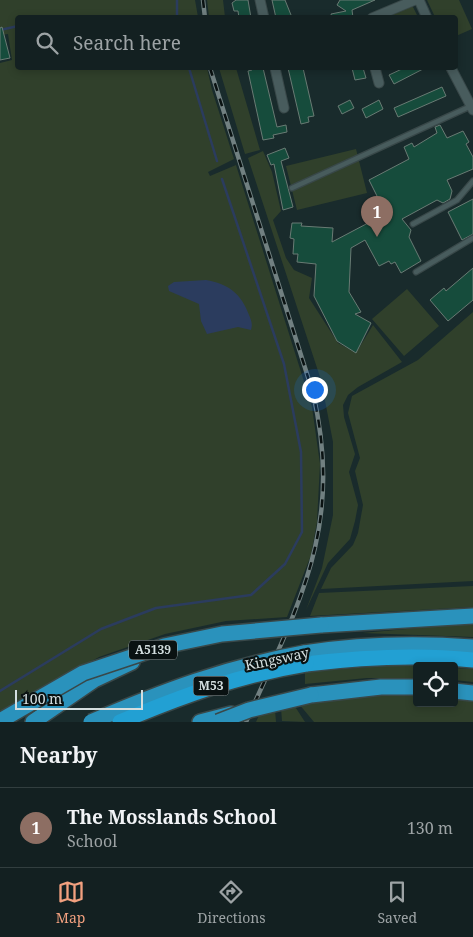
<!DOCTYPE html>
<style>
:root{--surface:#132021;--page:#1c282a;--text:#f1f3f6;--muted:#9da3a5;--line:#323e3f;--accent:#f2a07f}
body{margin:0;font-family:"Noto Serif",serif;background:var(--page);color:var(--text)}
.controls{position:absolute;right:15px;bottom:15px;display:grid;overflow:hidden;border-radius:5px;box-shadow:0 2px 8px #0003}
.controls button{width:45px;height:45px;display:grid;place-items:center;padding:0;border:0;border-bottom:1px solid var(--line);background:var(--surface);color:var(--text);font:25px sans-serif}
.scale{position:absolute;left:15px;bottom:12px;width:128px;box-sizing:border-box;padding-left:5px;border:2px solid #d3dedf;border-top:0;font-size:14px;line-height:18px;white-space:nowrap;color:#d3dedf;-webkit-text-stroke:4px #0a1212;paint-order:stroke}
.you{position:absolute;left:314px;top:389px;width:18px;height:18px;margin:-12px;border:4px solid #fff;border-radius:50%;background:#1a73e8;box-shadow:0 0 0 8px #1a73e833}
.badge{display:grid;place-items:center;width:32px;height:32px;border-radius:50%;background:var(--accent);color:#fff;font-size:16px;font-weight:700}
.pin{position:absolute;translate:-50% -41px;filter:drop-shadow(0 1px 2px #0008)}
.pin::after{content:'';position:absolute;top:26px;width:18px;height:15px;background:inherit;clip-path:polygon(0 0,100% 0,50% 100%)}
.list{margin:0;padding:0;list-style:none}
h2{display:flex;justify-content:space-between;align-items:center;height:65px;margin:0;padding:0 20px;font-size:21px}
h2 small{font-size:16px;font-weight:400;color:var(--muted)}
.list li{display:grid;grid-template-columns:32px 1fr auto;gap:15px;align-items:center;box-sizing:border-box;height:80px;padding:0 20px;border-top:1px solid var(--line)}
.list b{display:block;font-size:19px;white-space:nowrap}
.list p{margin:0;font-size:16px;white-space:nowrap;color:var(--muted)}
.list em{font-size:16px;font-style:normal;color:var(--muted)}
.icon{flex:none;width:28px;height:28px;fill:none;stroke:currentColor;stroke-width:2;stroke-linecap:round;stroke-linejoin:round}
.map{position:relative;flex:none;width:473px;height:722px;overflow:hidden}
.search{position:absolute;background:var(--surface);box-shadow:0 2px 8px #0003;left:15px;right:15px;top:15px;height:55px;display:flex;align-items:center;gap:12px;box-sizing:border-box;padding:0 18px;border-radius:5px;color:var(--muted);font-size:19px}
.sheet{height:145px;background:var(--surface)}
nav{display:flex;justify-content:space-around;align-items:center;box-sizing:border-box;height:70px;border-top:1px solid var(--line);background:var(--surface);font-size:14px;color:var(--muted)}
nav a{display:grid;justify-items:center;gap:2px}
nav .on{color:var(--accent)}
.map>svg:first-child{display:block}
.green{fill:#30402b}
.water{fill:#2b3c5e}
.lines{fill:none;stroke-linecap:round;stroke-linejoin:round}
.stream{stroke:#2b3c5e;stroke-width:2.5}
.building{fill:#164c3c;stroke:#697b74}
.service-casing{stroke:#394849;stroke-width:7}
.minor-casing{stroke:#394849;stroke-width:11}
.trunk-casing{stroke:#394849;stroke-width:18}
.motorway-casing{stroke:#394849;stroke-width:18}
.service{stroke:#485c5d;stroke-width:4.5}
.minor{stroke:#485c5d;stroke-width:9}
.trunk{stroke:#2a92bc;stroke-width:15}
.motorway{stroke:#22a0d3;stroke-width:15}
.rail-casing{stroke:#718081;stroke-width:4.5}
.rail{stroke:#0a1212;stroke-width:2.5;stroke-dasharray:8;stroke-linecap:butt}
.trunk-bridge-casing{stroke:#394849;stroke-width:18;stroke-linecap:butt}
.motorway-bridge-casing{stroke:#394849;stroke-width:18;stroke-linecap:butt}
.trunk-bridge{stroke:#2a92bc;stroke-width:15}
.motorway-bridge{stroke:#22a0d3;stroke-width:15}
.labels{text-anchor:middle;stroke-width:4.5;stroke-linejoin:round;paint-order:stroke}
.shield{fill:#0a1212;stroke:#97a1a2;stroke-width:1}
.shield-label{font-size:12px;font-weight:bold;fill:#d3dedf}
.street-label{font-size:14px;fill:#d3dedf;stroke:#0a1212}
</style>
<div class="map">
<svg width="473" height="722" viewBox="0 0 473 722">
<rect width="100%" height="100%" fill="#192b2c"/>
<path class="green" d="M0 0H195L198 17 18 18V68H207L212 90 234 159 208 172 210 176 236 165 312 407 320 464 317 522 311 555 287 617 226 621 165 634 99 657 0 712V63L12 60 8 34 0 35Z
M207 0H223L225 17H209Z
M427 0H459L472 29 456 36V18L435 17Z
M412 5 418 17 379 18Z
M219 68H236L260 150 245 154Z
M356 149 367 193 297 210 286 166Z
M263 151 272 172 281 211 273 220 286 258 294 270 312 278 309 298 338 343 356 353 373 325 402 362 358 387 348 395 343 405 344 417 355 454 349 472 358 505 355 521 350 539 328 563 306 610 322 568 333 515V442L321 380 248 158Z
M407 289 439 326 404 356 372 319Z
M473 312V581L321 589 331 568 353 545 358 533 363 505 355 471 360 458 348 413 352 396 418 360Z
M473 586V607L310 616 319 593Z
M473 623V637L362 633Z
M394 665 417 666V678H367L305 684V672Z
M454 668 473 669V682L454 680Z
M378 694 417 695V703H454V696L473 700V722H314L299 704Z
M294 705 305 722 282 721 281 708Z
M275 710 276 722H256L260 713Z"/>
<path class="water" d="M206 280C228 284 241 293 249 315 251 320 253 324 251 330L238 327 207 334 201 321 199 304 169 291 168 286 174 282Z"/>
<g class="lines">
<path class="stream" d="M177 0V18
M0 30 18 26
M189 68 217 161
M0 691 101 629 156 608 251 595 285 564 302 532 301 452 284 364 222 179"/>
</g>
<path class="building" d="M236 0H248L251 18H239L238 11H234L232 3Z
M272 0H285L291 15 288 18H276Z
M340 0H375L352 10 353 18H332L331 14 346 11 337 5Z
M2 27 10 58 0 60V28Z
M251 68H263L277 127 286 125 287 132 273 135 274 138 263 140 248 71 252 70Z
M288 68H303L314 116 308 117 309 122 301 124Z
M352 68H363L366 78 355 80Z
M404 68H425L394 84 389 75Z
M442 87 446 96 398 117 394 108Z
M350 100 354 108 342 114 338 106Z
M379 100 383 109 366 118 362 109Z
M440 125 447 138 463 131 469 142 466 144 473 157V169L447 180 452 191 450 199 443 203 437 200 402 219 411 230 409 237 421 261 401 273 395 262 391 264 389 261 379 266 365 240 351 248 349 292 361 312 355 314 371 323 356 353 337 341 314 296 316 264 297 262 298 254H293L294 239 290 238 292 223H302L301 226 333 228 332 242 370 222 372 225 392 213 386 200 380 202 369 180 409 159 404 147 412 143 414 147 437 133 435 127Z
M285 148 289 158 281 161 293 207 283 210 274 164 271 165 267 155Z
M473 199V234L462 240 448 212Z
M473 268V300L448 321 430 300 444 288 446 291Z"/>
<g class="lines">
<defs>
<path id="service" d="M292 188 471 106
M413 224 457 200 473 181
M416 272 473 238"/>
<path id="minor" d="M260 0 264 18
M419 0 427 18
M372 18 415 0
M275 68 284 108
M375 68 379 83
M451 68 473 110"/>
<path id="trunk" d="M321 625 473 616
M304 653C361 644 416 643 473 647
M454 691 473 693
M311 695 381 687H417
M33 722 94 680 132 662
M200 722 231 714"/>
<path id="motorway" d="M306 664C362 657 417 654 473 660"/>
</defs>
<use href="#service" class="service-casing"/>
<use href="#minor" class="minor-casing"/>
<use href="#trunk" class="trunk-casing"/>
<use href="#motorway" class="motorway-casing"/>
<use href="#service" class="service"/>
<use href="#minor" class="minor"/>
<use href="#trunk" class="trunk"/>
<use href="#motorway" class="motorway"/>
<defs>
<path id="rail" d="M203 0 205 18
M210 68 313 393C344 528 299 603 246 722"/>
</defs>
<use href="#rail" class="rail-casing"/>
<use href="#rail" class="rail"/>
<defs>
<path id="trunk-bridge" d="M0 721 83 673 164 646 222 634 321 625
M91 722C163 691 227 667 304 653
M218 722 249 710 311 695"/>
<path id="motorway-bridge" d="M120 722C182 696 239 675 306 664"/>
</defs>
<use href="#trunk-bridge" class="trunk-bridge-casing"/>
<use href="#motorway-bridge" class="motorway-bridge-casing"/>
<use href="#trunk-bridge" class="trunk-bridge"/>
<use href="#motorway-bridge" class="motorway-bridge"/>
</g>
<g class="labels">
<g class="shield">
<rect x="129" y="640.5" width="48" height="19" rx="4"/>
<rect x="193.5" y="676.5" width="35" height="19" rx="4"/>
</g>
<g class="shield-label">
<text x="153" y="654">A5139</text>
<text x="211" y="690">M53</text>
</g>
<g class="street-label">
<text transform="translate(277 659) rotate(-12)" y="5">Kingsway</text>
</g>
</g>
</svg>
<div class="controls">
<button><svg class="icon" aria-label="locate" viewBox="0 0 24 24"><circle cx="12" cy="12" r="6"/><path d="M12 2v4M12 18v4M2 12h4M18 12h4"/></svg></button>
</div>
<div class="scale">100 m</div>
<div class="you"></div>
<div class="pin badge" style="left:377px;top:237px;background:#8d6e63">1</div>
<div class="search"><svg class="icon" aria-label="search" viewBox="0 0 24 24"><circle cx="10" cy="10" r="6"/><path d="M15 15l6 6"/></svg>Search here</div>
</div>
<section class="sheet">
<h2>Nearby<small></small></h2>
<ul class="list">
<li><span class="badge" style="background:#8d6e63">1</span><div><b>The Mosslands School</b><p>School</p></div><em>130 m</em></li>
</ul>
</section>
<nav>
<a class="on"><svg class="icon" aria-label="map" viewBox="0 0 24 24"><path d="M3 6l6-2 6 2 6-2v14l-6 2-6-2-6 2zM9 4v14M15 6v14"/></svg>Map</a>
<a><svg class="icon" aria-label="directions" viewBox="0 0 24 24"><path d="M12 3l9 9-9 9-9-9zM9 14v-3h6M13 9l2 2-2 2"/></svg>Directions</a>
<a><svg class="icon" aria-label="saved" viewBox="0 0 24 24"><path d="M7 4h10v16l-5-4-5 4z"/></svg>Saved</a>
</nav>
